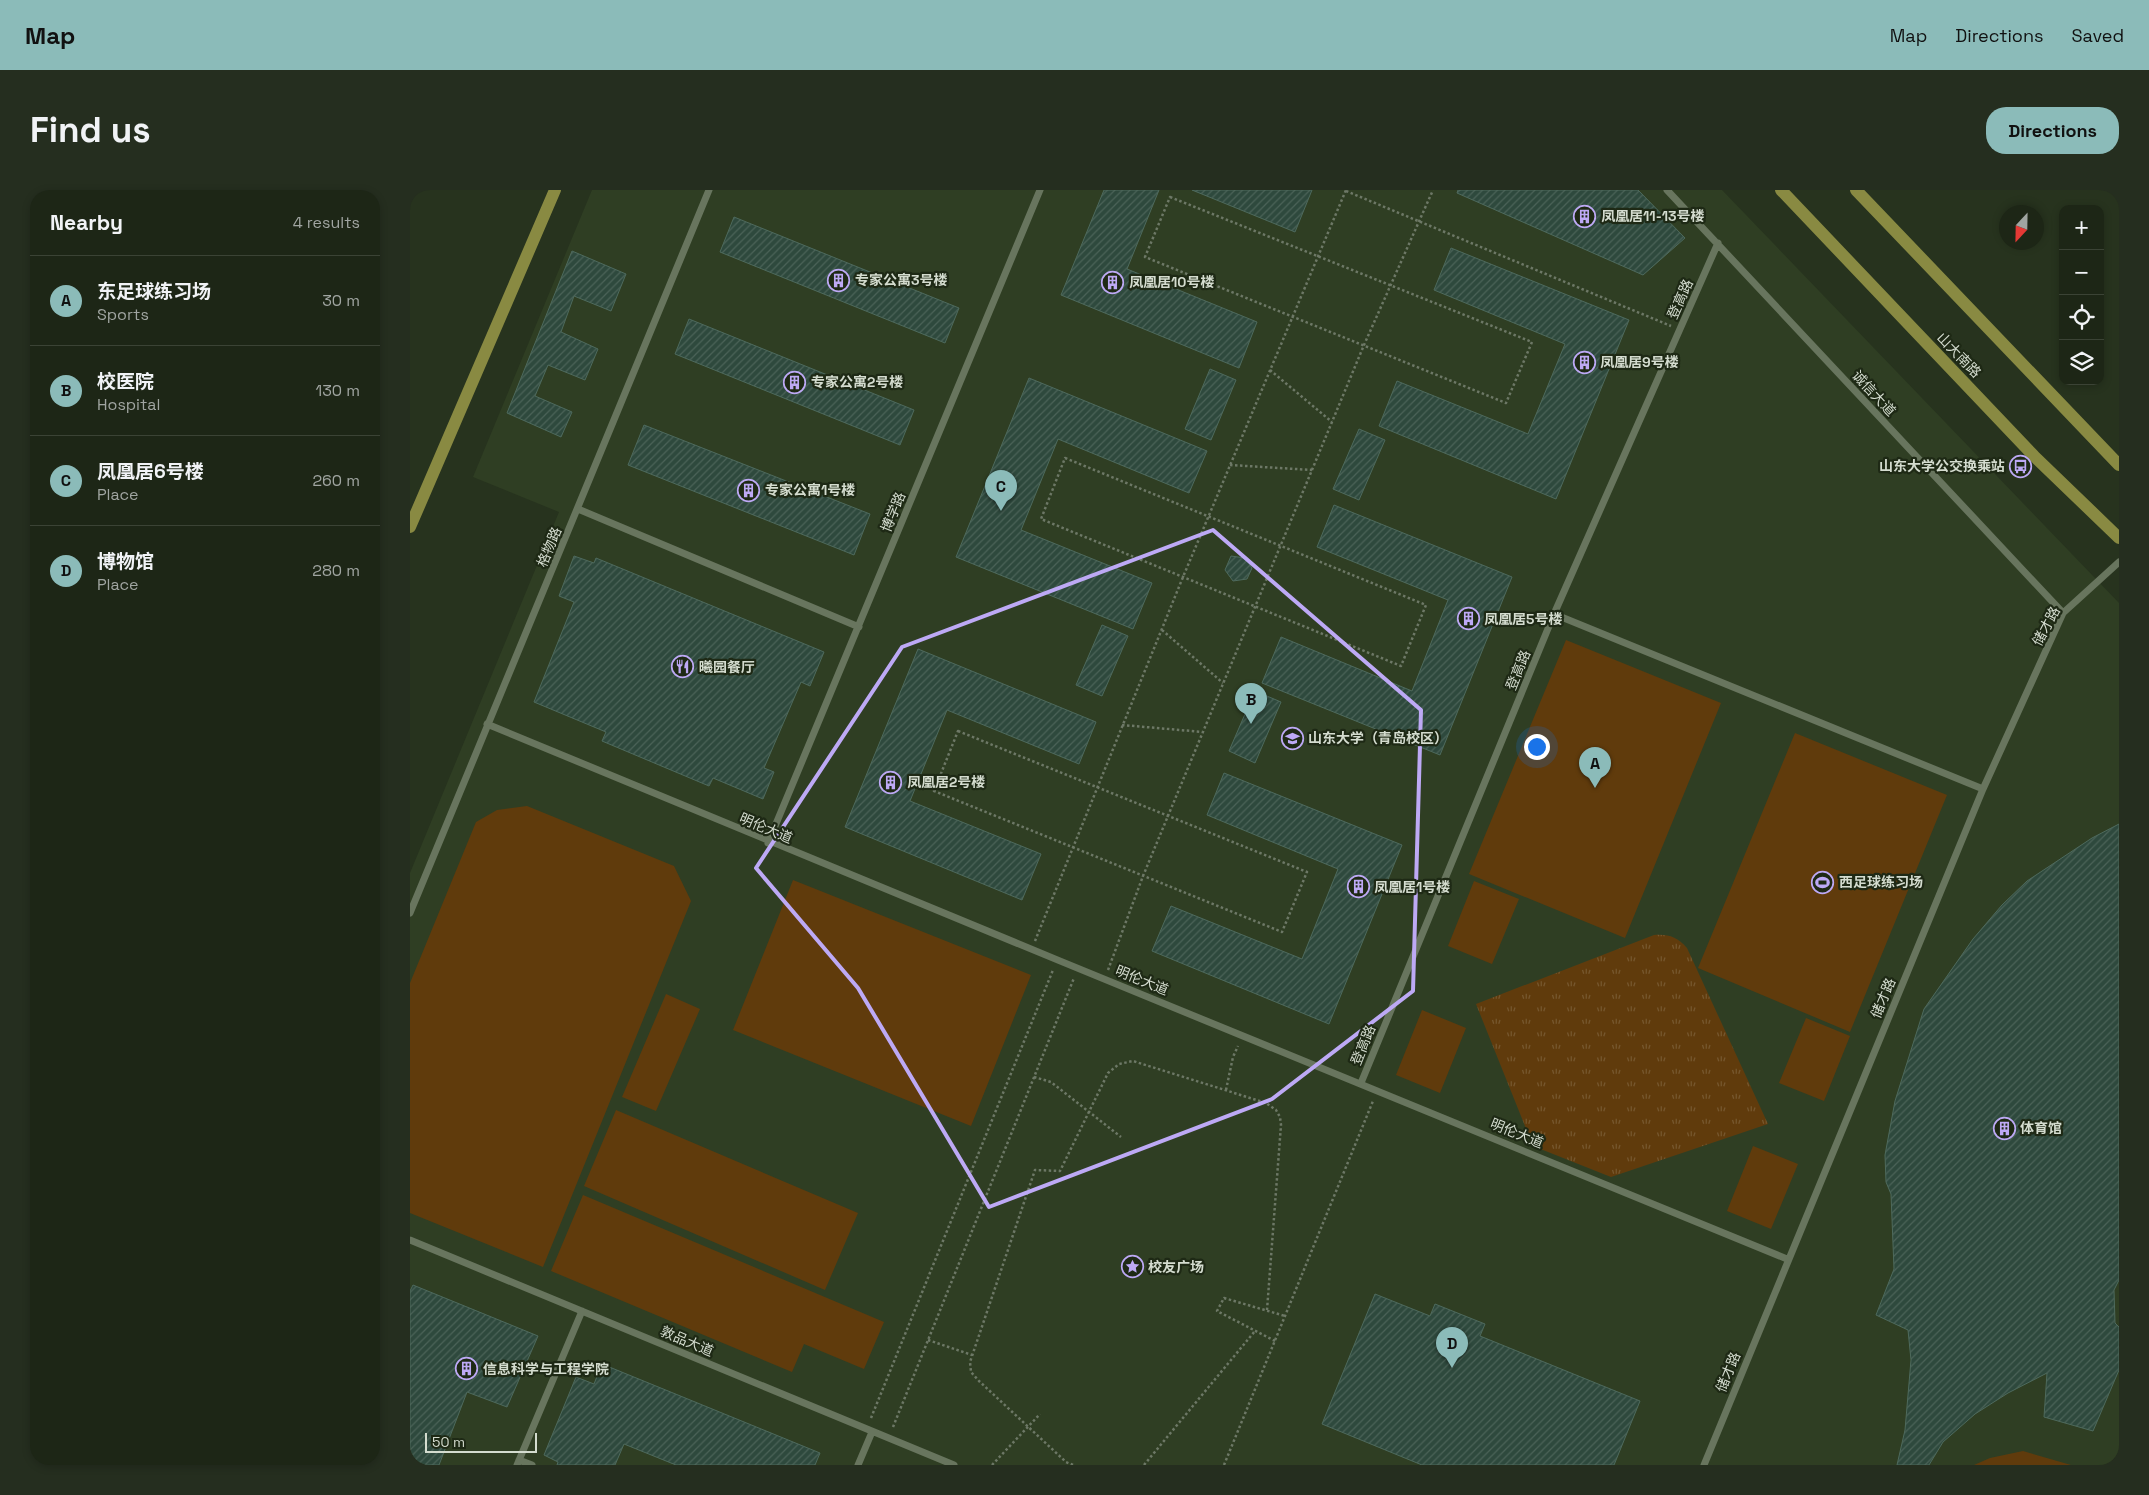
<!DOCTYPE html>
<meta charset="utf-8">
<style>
:root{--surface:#1d2616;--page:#252e1f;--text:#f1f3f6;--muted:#a0a5a1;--line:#3b4335;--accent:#8bbbb9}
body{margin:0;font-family:"Space Grotesk","Noto Sans SC",sans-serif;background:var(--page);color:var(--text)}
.controls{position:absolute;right:15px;top:15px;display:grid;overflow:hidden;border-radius:10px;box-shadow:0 2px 8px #0003}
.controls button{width:45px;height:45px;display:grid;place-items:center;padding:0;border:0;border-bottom:1px solid var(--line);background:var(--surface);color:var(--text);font:25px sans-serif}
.compass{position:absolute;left:1589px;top:15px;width:45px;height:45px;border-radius:50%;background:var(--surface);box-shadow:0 2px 8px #0003;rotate:202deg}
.scale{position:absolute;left:15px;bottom:12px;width:112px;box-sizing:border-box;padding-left:5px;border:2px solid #d4dccf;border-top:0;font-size:14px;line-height:18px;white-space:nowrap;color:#d4dccf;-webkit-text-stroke:4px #1e2915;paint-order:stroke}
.you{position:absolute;left:1126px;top:556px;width:18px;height:18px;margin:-12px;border:4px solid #fff;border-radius:50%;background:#1a73e8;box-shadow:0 0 0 8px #1a73e833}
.badge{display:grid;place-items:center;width:32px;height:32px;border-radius:50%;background:var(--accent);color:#111;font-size:16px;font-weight:700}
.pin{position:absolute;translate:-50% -41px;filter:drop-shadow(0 1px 2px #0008)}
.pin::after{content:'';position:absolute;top:26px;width:18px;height:15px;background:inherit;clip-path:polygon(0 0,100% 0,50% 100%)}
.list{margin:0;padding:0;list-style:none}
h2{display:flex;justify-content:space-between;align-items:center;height:65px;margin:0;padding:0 20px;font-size:21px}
h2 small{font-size:16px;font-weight:400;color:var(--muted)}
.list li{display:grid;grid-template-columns:32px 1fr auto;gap:15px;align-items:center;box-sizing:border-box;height:90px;padding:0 20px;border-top:1px solid var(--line)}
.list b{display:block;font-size:19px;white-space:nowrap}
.list p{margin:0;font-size:16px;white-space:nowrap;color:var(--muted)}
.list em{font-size:16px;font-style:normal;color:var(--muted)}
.icon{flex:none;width:28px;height:28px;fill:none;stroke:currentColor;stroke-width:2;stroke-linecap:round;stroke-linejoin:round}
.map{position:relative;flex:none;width:1709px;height:1275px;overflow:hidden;border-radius:20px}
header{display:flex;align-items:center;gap:30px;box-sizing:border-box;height:70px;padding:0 25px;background:var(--accent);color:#111}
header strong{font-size:24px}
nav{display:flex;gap:28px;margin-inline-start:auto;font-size:18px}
.intro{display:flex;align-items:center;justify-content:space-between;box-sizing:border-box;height:120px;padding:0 30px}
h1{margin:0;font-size:35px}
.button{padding:12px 22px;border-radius:20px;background:var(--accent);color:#111;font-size:18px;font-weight:700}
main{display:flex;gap:30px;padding:0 30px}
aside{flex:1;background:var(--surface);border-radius:20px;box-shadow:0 2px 8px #0003}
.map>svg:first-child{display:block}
.built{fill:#2f3e23}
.grass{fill:url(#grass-tufts)}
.garden{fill:#603b0c}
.building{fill:url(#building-hatch);stroke:#4e6a5d}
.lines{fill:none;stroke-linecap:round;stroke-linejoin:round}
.path{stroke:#6d7866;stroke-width:2.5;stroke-dasharray:2.5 2.5;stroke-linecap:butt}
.service{stroke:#68755e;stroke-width:7}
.secondary{stroke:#898a42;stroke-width:12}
.marked{fill:none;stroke:#bda9f5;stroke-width:4;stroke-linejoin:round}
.labels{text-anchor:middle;stroke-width:4.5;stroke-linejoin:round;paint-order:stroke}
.poi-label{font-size:14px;font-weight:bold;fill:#d4dccf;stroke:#1e2915;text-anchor:start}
.street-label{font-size:14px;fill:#d4dccf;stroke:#1e2915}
</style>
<header>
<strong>Map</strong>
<nav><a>Map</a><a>Directions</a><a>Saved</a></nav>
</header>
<div class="intro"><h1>Find us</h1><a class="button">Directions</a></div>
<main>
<aside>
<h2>Nearby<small>4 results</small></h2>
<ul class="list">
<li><span class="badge">A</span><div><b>东足球练习场</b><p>Sports</p></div><em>30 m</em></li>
<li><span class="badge">B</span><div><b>校医院</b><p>Hospital</p></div><em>130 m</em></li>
<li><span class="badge">C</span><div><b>凤凰居6号楼</b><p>Place</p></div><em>260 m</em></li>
<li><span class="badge">D</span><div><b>博物馆</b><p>Place</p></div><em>280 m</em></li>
</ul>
</aside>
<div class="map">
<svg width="1709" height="1275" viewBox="0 0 1709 1275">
<defs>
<pattern id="grass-tufts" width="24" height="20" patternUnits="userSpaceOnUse" patternTransform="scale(1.25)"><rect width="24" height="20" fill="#603b0c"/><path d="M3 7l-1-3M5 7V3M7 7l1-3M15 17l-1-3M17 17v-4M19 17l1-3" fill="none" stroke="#76572e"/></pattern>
<pattern id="building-hatch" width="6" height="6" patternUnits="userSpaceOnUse" patternTransform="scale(1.25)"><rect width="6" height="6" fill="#2e493d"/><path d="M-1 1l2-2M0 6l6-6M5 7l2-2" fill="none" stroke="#4b6358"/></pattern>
</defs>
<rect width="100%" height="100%" fill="#27331e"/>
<path class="built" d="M182 0H1312L1709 413V1275H0V683L149 322 63 287Z"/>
<path class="grass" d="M1244 745C1259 744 1267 747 1277 758L1358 934 1201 987 1123 956 1066 814Z"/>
<path class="garden" d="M1156 450 1311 513 1215 748 1059 684Z
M1385 543 1537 605 1440 842 1288 778Z
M117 616 264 676 281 711 133 1077 0 1023V793L66 632 87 620Z
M383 690 621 785 561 936 323 840Z
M1064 691 1109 709 1082 774 1038 756Z
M256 804 290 819 246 921 212 907Z
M1012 820 1056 838 1030 903 986 885Z
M1396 828 1440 846 1414 911 1369 893Z
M206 920 448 1023 415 1100 174 996Z
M1343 956 1388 974 1361 1039 1317 1021Z
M173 1005 474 1132 454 1179 394 1154 382 1182 141 1081Z
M1613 1261 1661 1275H1564L1580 1268Z"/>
<path class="building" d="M694 0H749L717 79 847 132 829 178 651 105Z
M782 0H902L885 42Z
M1048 0H1228L1275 48 1233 85 1047 3Z
M324 27 549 118 535 153 310 62Z
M1041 58 1219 130 1146 309 969 236 987 191 1118 244 1155 154 1024 100Z
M162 61 216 84 201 121 164 106 151 142 188 159 175 190 138 175 125 206 162 222 151 247 97 223Z
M279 129 504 220 490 255 265 164Z
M800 179 826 190 801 250 775 239Z
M619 188 797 261 779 303 648 249 611 340 742 393 723 439 546 367Z
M234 235 460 324 444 365 218 275Z
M949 239 975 250 949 310 923 299Z
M924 315 1102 387 1030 565 852 493 871 447 1002 501 1038 410 907 357Z
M164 366 184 373 186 368 414 462 400 496 391 492 354 578 364 582 353 609 303 588 299 596 192 551 196 542 124 512 164 412 149 406Z
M821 366 835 368 842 378 837 389 823 391 815 380Z
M692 435 718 446 692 506 666 495Z
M508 459 686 532 669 574 537 520 500 611 631 664 612 710 435 637Z
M845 501 871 512 845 573 819 561Z
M814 583 992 655 919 834 742 761 761 716 892 769 928 679 797 625Z
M1709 634V1090L1704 1100 1705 1133 1709 1137V1180L1683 1241 1634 1227 1637 1183 1598 1203 1565 1224 1533 1252 1519 1275H1487L1495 1240 1501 1170 1498 1140 1466 1125 1484 1079 1481 1004 1476 992 1475 965 1485 911 1514 819 1563 749 1592 715 1617 691 1682 648Z
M3 1095 128 1146 97 1217 57 1202 29 1275H0V1101Z
M965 1104 1020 1126 1025 1114 1075 1134 1070 1146 1230 1211 1204 1275H1012L912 1234Z
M192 1174 410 1263 405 1275H266L214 1254 205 1275H147L148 1272 134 1265 166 1187 184 1194Z"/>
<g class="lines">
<path class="path" d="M936 1 1261 136
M760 7 1122 152 1096 213 735 67Z
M860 180 922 232
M655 268 1016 415 991 476 631 329Z
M820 275 902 280
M752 440 813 493
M712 535 793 542
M548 541 897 682 872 742 524 601Z
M625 751 773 387 936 0
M698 780 733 686 954 155 1023 0
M624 887 641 892 711 947
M816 900 823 867 828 856
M518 1150 562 1165
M865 1151 807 1121 814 1108 875 1126
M461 1228 643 780
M483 1237 664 788
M582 1275 630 1224
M663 1275 656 1272 569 1191 561 1182 560 1172 625 980 650 981 698 883 709 874 723 871 856 913 866 920 870 927 871 935 857 1120
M734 1275 845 1141
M814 1275 963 911"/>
<path class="service" d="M1257 0 1653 423
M0 2 1 0
M168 319 449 437
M1144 424 1573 599
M77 534C509 716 944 889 1377 1069
M358 653 630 0
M0 723 299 0
M951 893 1144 424 1308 53
M0 1050 544 1275
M109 1270 122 1275
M107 1275 172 1121
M448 1275 462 1242
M1294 1275 1573 599 1653 423 1709 372"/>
<path class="secondary" d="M1371 0 1624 266 1709 348
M1446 0 1709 275
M0 337 145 0"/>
</g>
<path class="marked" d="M803 340 1011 520 1003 801 862 909 579 1017 448 798 346 678 492 457Z"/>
<defs>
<symbol id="building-ring" viewBox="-11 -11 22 22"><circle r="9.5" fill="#1e2915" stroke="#bda9f5" stroke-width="1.5"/><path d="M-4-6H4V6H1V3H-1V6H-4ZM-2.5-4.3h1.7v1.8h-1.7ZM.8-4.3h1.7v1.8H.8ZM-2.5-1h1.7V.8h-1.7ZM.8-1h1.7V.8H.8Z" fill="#bda9f5"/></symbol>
<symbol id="bus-ring" viewBox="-11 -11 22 22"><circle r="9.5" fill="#1e2915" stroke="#bda9f5" stroke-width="1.5"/><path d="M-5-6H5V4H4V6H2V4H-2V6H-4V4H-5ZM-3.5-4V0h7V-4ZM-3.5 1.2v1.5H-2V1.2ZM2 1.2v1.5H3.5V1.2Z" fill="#bda9f5"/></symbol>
<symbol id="restaurant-ring" viewBox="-11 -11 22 22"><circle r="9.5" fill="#1e2915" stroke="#bda9f5" stroke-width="1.5"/><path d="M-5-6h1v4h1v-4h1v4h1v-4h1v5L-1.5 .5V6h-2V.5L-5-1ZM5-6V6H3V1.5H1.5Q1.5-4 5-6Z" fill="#bda9f5"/></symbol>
<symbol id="university-ring" viewBox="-11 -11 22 22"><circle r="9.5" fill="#1e2915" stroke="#bda9f5" stroke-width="1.5"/><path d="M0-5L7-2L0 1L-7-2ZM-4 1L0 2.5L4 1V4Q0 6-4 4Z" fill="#bda9f5"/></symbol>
<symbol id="stadium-ring" viewBox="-11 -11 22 22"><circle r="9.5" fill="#1e2915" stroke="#bda9f5" stroke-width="1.5"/><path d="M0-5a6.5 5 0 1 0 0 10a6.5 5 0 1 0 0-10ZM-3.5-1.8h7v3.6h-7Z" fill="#bda9f5"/></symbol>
<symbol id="sight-ring" viewBox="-11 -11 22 22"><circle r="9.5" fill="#1e2915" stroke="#bda9f5" stroke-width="1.5"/><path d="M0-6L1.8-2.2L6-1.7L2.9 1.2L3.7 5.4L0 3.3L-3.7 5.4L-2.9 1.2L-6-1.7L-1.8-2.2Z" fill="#bda9f5"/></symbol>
</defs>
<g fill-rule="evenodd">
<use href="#building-ring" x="1162" y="14" width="25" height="25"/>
<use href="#building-ring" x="416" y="78" width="25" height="25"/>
<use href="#building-ring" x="690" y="80" width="25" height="25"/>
<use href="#building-ring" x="1162" y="160" width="25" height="25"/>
<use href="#building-ring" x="372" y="180" width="25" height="25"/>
<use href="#bus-ring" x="1598" y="264" width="25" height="25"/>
<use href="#building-ring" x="326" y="288" width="25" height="25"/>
<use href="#building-ring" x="1046" y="416" width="25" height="25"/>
<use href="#restaurant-ring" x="260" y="464" width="25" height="25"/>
<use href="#university-ring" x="870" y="536" width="25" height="25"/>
<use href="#building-ring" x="468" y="580" width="25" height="25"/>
<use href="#stadium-ring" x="1400" y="680" width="25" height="25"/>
<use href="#building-ring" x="936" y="684" width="25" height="25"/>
<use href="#building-ring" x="1582" y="926" width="25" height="25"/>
<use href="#sight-ring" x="710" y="1064" width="25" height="25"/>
<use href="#building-ring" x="44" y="1166" width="25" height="25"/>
</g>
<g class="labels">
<g class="poi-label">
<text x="1191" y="31">凤凰居11-13号楼</text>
<text x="445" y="95">专家公寓3号楼</text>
<text x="719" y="97">凤凰居10号楼</text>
<text x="1190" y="177">凤凰居9号楼</text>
<text x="401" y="197">专家公寓2号楼</text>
<text x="1595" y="281" text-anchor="end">山东大学公交换乘站</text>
<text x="355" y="305">专家公寓1号楼</text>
<text x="1074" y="434">凤凰居5号楼</text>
<text x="289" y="482">曦园餐厅</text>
<text x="898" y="553">山东大学（青岛校区）</text>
<text x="497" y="597">凤凰居2号楼</text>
<text x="1429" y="697">西足球练习场</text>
<text x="964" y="702">凤凰居1号楼</text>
<text x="1610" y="943">体育馆</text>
<text x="738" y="1082">校友广场</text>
<text x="73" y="1184">信息科学与工程学院</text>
</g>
<g class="street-label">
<text transform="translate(1270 109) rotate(-66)" y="5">登高路</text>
<text transform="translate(1549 165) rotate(46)" y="5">山大南路</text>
<text transform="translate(1464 203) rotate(47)" y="5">诚信大道</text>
<text transform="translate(483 322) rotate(-68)" y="5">博学路</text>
<text transform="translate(139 357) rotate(-67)" y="5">格物路</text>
<text transform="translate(1636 436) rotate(-62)" y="5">储才路</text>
<text transform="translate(1108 480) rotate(-68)" y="5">登高路</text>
<text transform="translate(356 638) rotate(23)" y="5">明伦大道</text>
<text transform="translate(732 790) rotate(22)" y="5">明伦大道</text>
<text transform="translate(1473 808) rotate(-67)" y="5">储才路</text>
<text transform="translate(953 855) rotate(-68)" y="5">登高路</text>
<text transform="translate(1107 943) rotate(22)" y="5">明伦大道</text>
<text transform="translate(277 1151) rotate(23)" y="5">敦品大道</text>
<text transform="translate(1318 1182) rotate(-68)" y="5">储才路</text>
</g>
</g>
</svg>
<div class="controls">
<button>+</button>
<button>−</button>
<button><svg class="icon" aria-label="locate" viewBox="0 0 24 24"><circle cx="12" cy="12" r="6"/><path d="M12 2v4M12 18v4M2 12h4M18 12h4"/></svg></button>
<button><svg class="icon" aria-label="layers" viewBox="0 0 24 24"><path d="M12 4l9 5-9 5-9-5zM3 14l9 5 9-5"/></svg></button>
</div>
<svg class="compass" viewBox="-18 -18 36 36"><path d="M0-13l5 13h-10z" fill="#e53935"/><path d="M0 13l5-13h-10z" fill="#a0a5a1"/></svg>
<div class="scale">50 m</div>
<div class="you"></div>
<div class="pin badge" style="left:1185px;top:598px">A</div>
<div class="pin badge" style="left:841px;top:534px">B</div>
<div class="pin badge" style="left:591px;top:321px">C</div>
<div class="pin badge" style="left:1042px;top:1178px">D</div>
</div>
</main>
